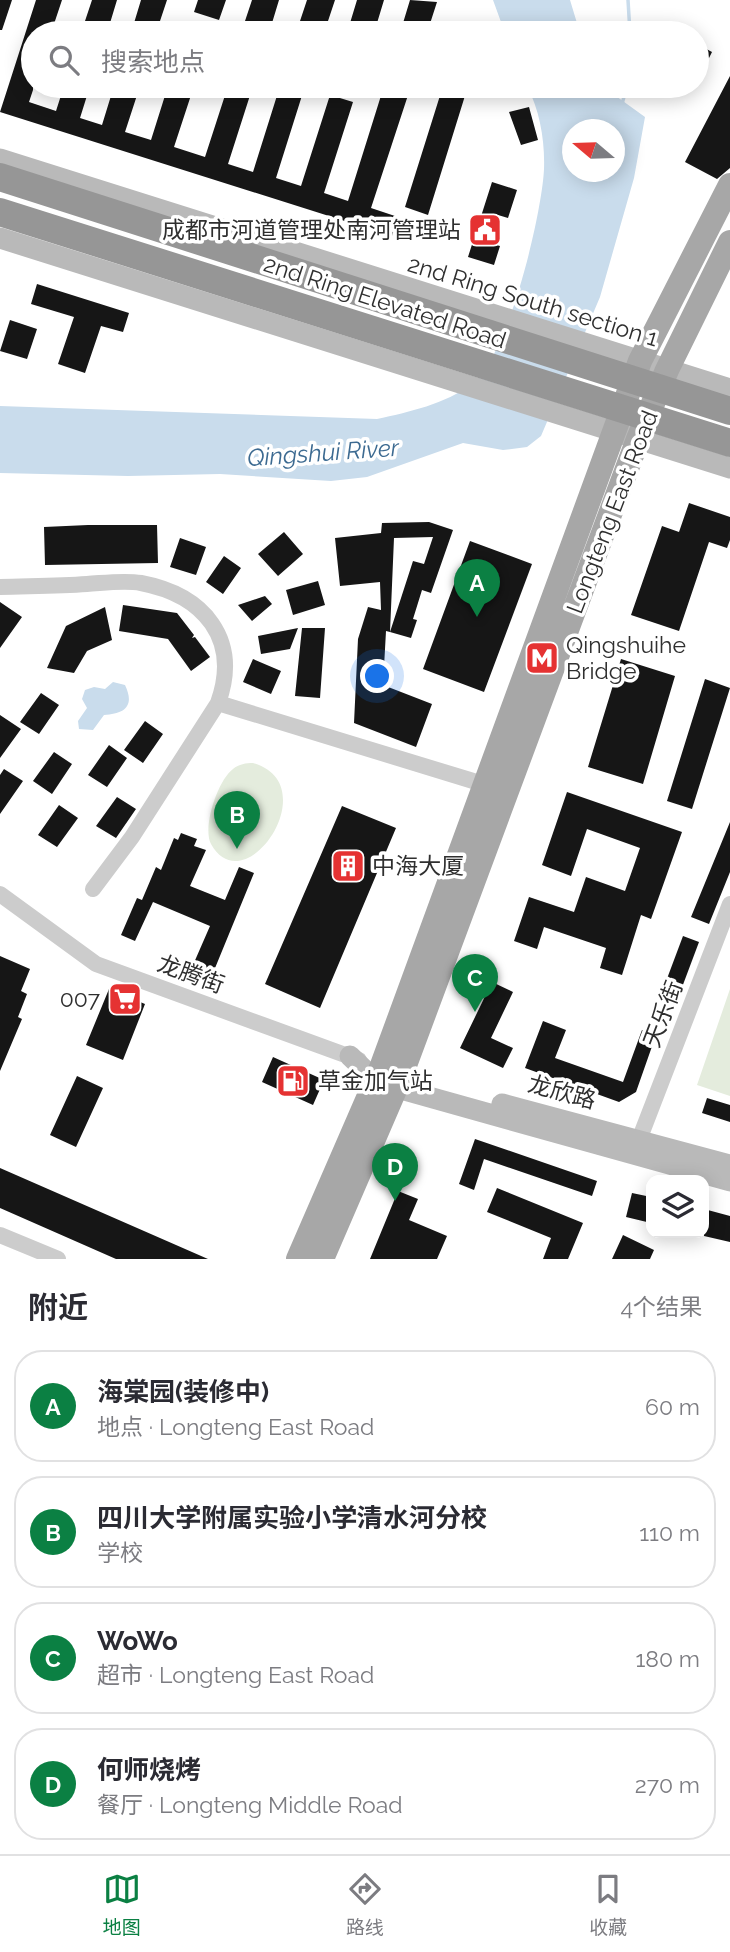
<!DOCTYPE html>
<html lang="zh">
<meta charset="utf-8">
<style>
:root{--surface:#fff;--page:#f2f2f3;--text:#2b2b33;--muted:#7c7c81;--line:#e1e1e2;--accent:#0b8043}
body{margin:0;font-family:Raleway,"Noto Sans SC",sans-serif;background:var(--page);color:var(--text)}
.controls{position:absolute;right:21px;bottom:21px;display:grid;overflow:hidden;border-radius:14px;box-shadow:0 4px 18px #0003}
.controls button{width:63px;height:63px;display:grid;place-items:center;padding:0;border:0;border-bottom:2px solid var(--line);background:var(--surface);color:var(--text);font:35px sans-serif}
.compass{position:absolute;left:562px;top:119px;width:63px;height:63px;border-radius:50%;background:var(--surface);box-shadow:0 4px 18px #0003;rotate:289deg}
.you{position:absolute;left:378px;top:677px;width:24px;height:24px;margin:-18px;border:5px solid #fff;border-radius:50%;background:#1a73e8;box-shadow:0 0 0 10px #1a73e833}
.badge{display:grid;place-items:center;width:46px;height:46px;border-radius:50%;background:var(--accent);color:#fff;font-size:23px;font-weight:700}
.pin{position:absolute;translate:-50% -58px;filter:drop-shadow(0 2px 4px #0008)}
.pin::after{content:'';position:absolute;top:37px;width:24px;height:21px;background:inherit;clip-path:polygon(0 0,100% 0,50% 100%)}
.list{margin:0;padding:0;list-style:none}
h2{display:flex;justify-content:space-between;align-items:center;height:91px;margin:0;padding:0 28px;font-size:30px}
h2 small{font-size:23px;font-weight:400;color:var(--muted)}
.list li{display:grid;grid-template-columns:46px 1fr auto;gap:21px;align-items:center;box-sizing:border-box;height:112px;margin:0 14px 14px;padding:0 14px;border:2px solid var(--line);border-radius:28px}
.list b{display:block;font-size:26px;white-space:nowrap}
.list p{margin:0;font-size:23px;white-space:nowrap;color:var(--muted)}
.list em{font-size:23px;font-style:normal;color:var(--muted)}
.icon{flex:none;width:38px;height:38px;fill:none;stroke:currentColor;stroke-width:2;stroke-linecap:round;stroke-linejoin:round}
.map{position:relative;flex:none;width:730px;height:1259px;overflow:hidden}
.search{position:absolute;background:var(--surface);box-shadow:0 4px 18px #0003;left:21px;right:21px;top:21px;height:77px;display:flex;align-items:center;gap:18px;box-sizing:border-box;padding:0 24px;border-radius:38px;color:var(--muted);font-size:26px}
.sheet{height:595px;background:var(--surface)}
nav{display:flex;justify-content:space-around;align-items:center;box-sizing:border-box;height:98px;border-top:2px solid var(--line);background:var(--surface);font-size:19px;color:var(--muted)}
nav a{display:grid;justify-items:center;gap:4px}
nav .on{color:var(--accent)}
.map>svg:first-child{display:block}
.green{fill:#e4ecdd}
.water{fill:#c9dcec;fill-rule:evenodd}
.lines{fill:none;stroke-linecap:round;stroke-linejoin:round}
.stream{stroke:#c9dcec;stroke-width:3.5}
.building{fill:#161616}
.street{stroke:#ccc;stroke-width:16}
.secondary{stroke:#b9b9b9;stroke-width:21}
.primary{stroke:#a7a7a7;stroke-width:24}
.highway-bridge{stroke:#969696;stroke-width:28}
.labels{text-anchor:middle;stroke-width:7;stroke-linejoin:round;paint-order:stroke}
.poi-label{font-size:23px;fill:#2f2f2f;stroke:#fff;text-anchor:start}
.street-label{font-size:23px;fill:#2f2f2f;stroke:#fff}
.water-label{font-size:24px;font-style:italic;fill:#3c6a91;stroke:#fff}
</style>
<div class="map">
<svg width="730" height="1259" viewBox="0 0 730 1259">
<rect width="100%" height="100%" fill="#fff"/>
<path class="green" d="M253 763C327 784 245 905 211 844 202 827 218 780 233 769 239 764 246 763 253 763Z
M730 989V1096L697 1085Z"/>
<path class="water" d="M493 0H570L580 33H505Z
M527 86H602L645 117 634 178 600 297 541 436 527 447 503 450 463 443 367 477 331 481 220 474 128 476 0 473V406L377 419C409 412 445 404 472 384 508 358 542 214 544 169 545 141 540 111 527 86ZM572 130H614V172H572Z
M113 682 125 685C135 706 125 714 104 715L93 730 79 729 78 721 87 708 82 699 85 690 94 687 105 689Z"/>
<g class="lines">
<path class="stream" d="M628 0 630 33
M622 104 627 86"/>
</g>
<path class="building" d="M0 0H12L2 30H0Z
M36 0H62L51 33H33V90L29 102 56 111 64 86H90L80 118 102 125 114 86H140L125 132 151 140 168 86H194L174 147 205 157 228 86H253L228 164 253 172 280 86H305L276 178 301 186 330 95 353 102 324 193 348 201 384 86H411L371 208 398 217 392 236 0 112Z
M92 0H117L107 33H81Z
M141 0H167L156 33H131Z
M198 0H226L219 20 194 12Z
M252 0H279L269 33H241Z
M307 0H335L324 33H296Z
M357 0H384L374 33H347Z
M410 0 437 2 427 33H400Z
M697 44 712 52 706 64 697 59Z
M730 76V168L717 179 685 162Z
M443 86H468L428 215 405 207Z
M529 107 538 140 521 145 509 112Z
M492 182 517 190 508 218 498 215 489 243 500 246 494 265 468 257Z
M37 284 129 313 123 332 101 326 85 373 58 364 74 317 31 304Z
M10 320 37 329 27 359 0 351Z
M689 503 730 517V540L727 548 709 542 679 631 631 615 662 526 679 532Z
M429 522 453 530 431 593 422 590 413 619 417 620 411 638 390 632 413 561 424 564 433 537 394 538 390 632 386 631 383 685 432 704 416 747 354 723 358 639 368 607 381 610 380 582 340 586 335 538 381 533 382 523Z
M88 525H157L158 563 45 565 44 527Z
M284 532 303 554 278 576 258 554Z
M180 538 206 547 196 575 170 567Z
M470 541 532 564 484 692 423 669Z
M224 556 241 568 223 594 206 582Z
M318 581 325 605 293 615 286 590Z
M265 596 272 604 252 621 238 605Z
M0 602 22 617 0 648Z
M123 605 177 613 194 635 192 638 195 637 210 657 191 671 168 639 119 631Z
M105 607 112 640 87 651 74 673 47 668 66 626Z
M298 628 290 649 261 654 258 636Z
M302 628H325L320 698 295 696Z
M253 659 281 671 271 694 243 682Z
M621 659 675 676 643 784 588 767Z
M705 679 730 688 692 809 667 801Z
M41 693 59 705 39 734 20 722Z
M0 715 21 729 0 758Z
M145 721 163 734 143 763 124 750Z
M109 745 127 758 107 787 88 775Z
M54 752 72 764 52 794 33 781Z
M4 769 23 781 0 814V775Z
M567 792 682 832 651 919 641 915 622 975 600 968 606 948 544 927 537 949 514 941 529 897 574 912 586 877 625 891 640 848 587 829 571 876 542 865Z
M117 797 136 809 116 838 96 826Z
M59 805 78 818 57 847 38 835Z
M342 806 396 828 320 1008 265 984Z
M730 822V872L709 924 691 917Z
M181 833 197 839 194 846 206 850 190 886 225 900 239 867 254 873 213 973 193 965 210 926 153 902 135 941 121 935 137 898 142 900 156 867 161 870 174 838 178 840Z
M683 936 699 942 675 1006 659 1000Z
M0 956 30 969 21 991 27 994 18 1017 22 1019 0 1071Z
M492 982 513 992 491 1038 513 1048 503 1068 460 1048Z
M109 989 145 1004 123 1060 86 1045Z
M543 1021 566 1030 555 1058 623 1082 642 1030 656 1035 636 1092 619 1102 525 1068Z
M273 1057 324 1080 313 1105 262 1082Z
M77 1076 103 1088 76 1147 50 1135Z
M707 1098 730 1105V1122L702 1113Z
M475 1139 597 1181 592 1196 484 1159 474 1190 459 1184Z
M0 1168 208 1259H116L0 1208Z
M497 1188 583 1223 568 1259H543L551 1238 487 1212Z
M398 1191 418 1199 409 1220 447 1236 437 1259H370Z
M632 1193 651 1197V1223L626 1217Z
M704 1209 730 1216V1242L704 1236Z
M623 1235 654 1250 650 1259H612Z"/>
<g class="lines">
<path class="street" d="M0 587C29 586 58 586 87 584 104 583 124 580 141 583 204 595 241 639 218 703L483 784
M93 889 132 837 218 703
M0 894 96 964 359 1060
M639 1140 730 904
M0 1235 58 1259"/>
<path class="secondary" d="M0 159 730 389
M0 238 730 468
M350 1056 375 1080 397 1088 730 1181
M502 1104 730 1165"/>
<path class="primary" d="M298 1259 381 1068 640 361 730 185
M322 1259 401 1076 638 439 667 370 730 242"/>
<path class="highway-bridge" d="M0 177 730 411
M0 212 730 443"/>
</g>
<defs>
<symbol id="civic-square" viewBox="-11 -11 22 22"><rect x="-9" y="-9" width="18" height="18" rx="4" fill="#e53232" stroke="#fff"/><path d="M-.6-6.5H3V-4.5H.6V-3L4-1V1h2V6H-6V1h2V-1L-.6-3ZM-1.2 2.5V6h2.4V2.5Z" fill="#fff"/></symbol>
<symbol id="metro-square" viewBox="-11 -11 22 22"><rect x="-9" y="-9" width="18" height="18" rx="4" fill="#e53232" stroke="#fff"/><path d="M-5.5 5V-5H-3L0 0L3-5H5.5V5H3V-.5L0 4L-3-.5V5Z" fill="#fff"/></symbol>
<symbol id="building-square" viewBox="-11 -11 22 22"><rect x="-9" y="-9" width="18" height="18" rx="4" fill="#e53232" stroke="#fff"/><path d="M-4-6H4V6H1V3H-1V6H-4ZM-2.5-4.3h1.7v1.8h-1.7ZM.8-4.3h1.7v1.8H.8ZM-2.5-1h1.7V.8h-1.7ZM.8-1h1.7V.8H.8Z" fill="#fff"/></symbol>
<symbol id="supermarket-square" viewBox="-11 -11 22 22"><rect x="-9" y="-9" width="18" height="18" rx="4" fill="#e53232" stroke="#fff"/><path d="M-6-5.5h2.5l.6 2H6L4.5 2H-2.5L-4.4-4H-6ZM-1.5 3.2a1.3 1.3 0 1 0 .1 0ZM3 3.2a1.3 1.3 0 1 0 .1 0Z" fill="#fff"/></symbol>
<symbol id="fuel-square" viewBox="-11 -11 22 22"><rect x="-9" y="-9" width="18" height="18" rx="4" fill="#e53232" stroke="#fff"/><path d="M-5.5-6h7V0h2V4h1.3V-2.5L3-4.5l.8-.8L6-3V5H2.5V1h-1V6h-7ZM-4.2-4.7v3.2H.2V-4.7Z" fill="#fff"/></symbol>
</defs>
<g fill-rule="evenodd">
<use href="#civic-square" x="466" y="211" width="38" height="38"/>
<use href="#metro-square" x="523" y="639" width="38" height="38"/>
<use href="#building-square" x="329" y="847" width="38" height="38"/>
<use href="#supermarket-square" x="106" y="980" width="38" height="38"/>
<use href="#fuel-square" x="274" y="1062" width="38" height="38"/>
</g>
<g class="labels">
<g class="poi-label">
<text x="461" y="238" text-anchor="end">成都市河道管理处南河管理站</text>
<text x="566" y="653">Qingshuihe<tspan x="566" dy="26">Bridge</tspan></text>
<text x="372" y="874">中海大厦</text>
<text x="100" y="1007" text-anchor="end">007</text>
<text x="318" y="1089">草金加气站</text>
</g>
<g class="street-label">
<text transform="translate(533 301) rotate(17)" y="8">2nd Ring South section 1</text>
<text transform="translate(385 302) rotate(18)" y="8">2nd Ring Elevated Road</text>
<text transform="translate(612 512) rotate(-69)" y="8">Longteng East Road</text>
<text transform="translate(191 974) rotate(20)" y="8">龙腾街</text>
<text transform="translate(663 1014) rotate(-69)" y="8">天乐街</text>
<text transform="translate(562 1092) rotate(15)" y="8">龙欣路</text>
</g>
<g class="water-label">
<text transform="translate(323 453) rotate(-4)" y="8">Qingshui River</text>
</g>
</g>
</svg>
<div class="controls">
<button><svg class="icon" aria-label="layers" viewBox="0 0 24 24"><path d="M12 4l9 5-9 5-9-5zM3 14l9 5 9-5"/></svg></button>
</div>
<svg class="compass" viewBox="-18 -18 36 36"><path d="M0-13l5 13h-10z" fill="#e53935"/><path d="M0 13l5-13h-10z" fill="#7c7c81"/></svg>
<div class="you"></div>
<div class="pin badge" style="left:477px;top:617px">A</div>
<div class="pin badge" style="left:237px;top:849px">B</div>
<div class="pin badge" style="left:475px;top:1012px">C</div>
<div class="pin badge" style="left:395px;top:1201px">D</div>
<div class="search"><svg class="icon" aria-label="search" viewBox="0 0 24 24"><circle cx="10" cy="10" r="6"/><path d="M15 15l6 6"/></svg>搜索地点</div>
</div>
<section class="sheet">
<h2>附近<small>4个结果</small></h2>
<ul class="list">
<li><span class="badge">A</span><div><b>海棠园(装修中)</b><p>地点 · Longteng East Road</p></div><em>60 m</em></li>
<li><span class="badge">B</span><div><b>四川大学附属实验小学清水河分校</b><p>学校</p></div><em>110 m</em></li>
<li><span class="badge">C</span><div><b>WoWo</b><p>超市 · Longteng East Road</p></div><em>180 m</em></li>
<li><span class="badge">D</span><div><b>何师烧烤</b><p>餐厅 · Longteng Middle Road</p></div><em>270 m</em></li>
</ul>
</section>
<nav>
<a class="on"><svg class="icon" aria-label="map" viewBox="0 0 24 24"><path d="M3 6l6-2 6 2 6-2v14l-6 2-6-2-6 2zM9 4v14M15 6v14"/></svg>地图</a>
<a><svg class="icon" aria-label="directions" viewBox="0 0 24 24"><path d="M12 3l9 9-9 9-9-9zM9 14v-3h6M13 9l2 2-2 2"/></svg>路线</a>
<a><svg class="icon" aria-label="saved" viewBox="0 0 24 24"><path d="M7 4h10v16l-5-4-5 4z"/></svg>收藏</a>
</nav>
